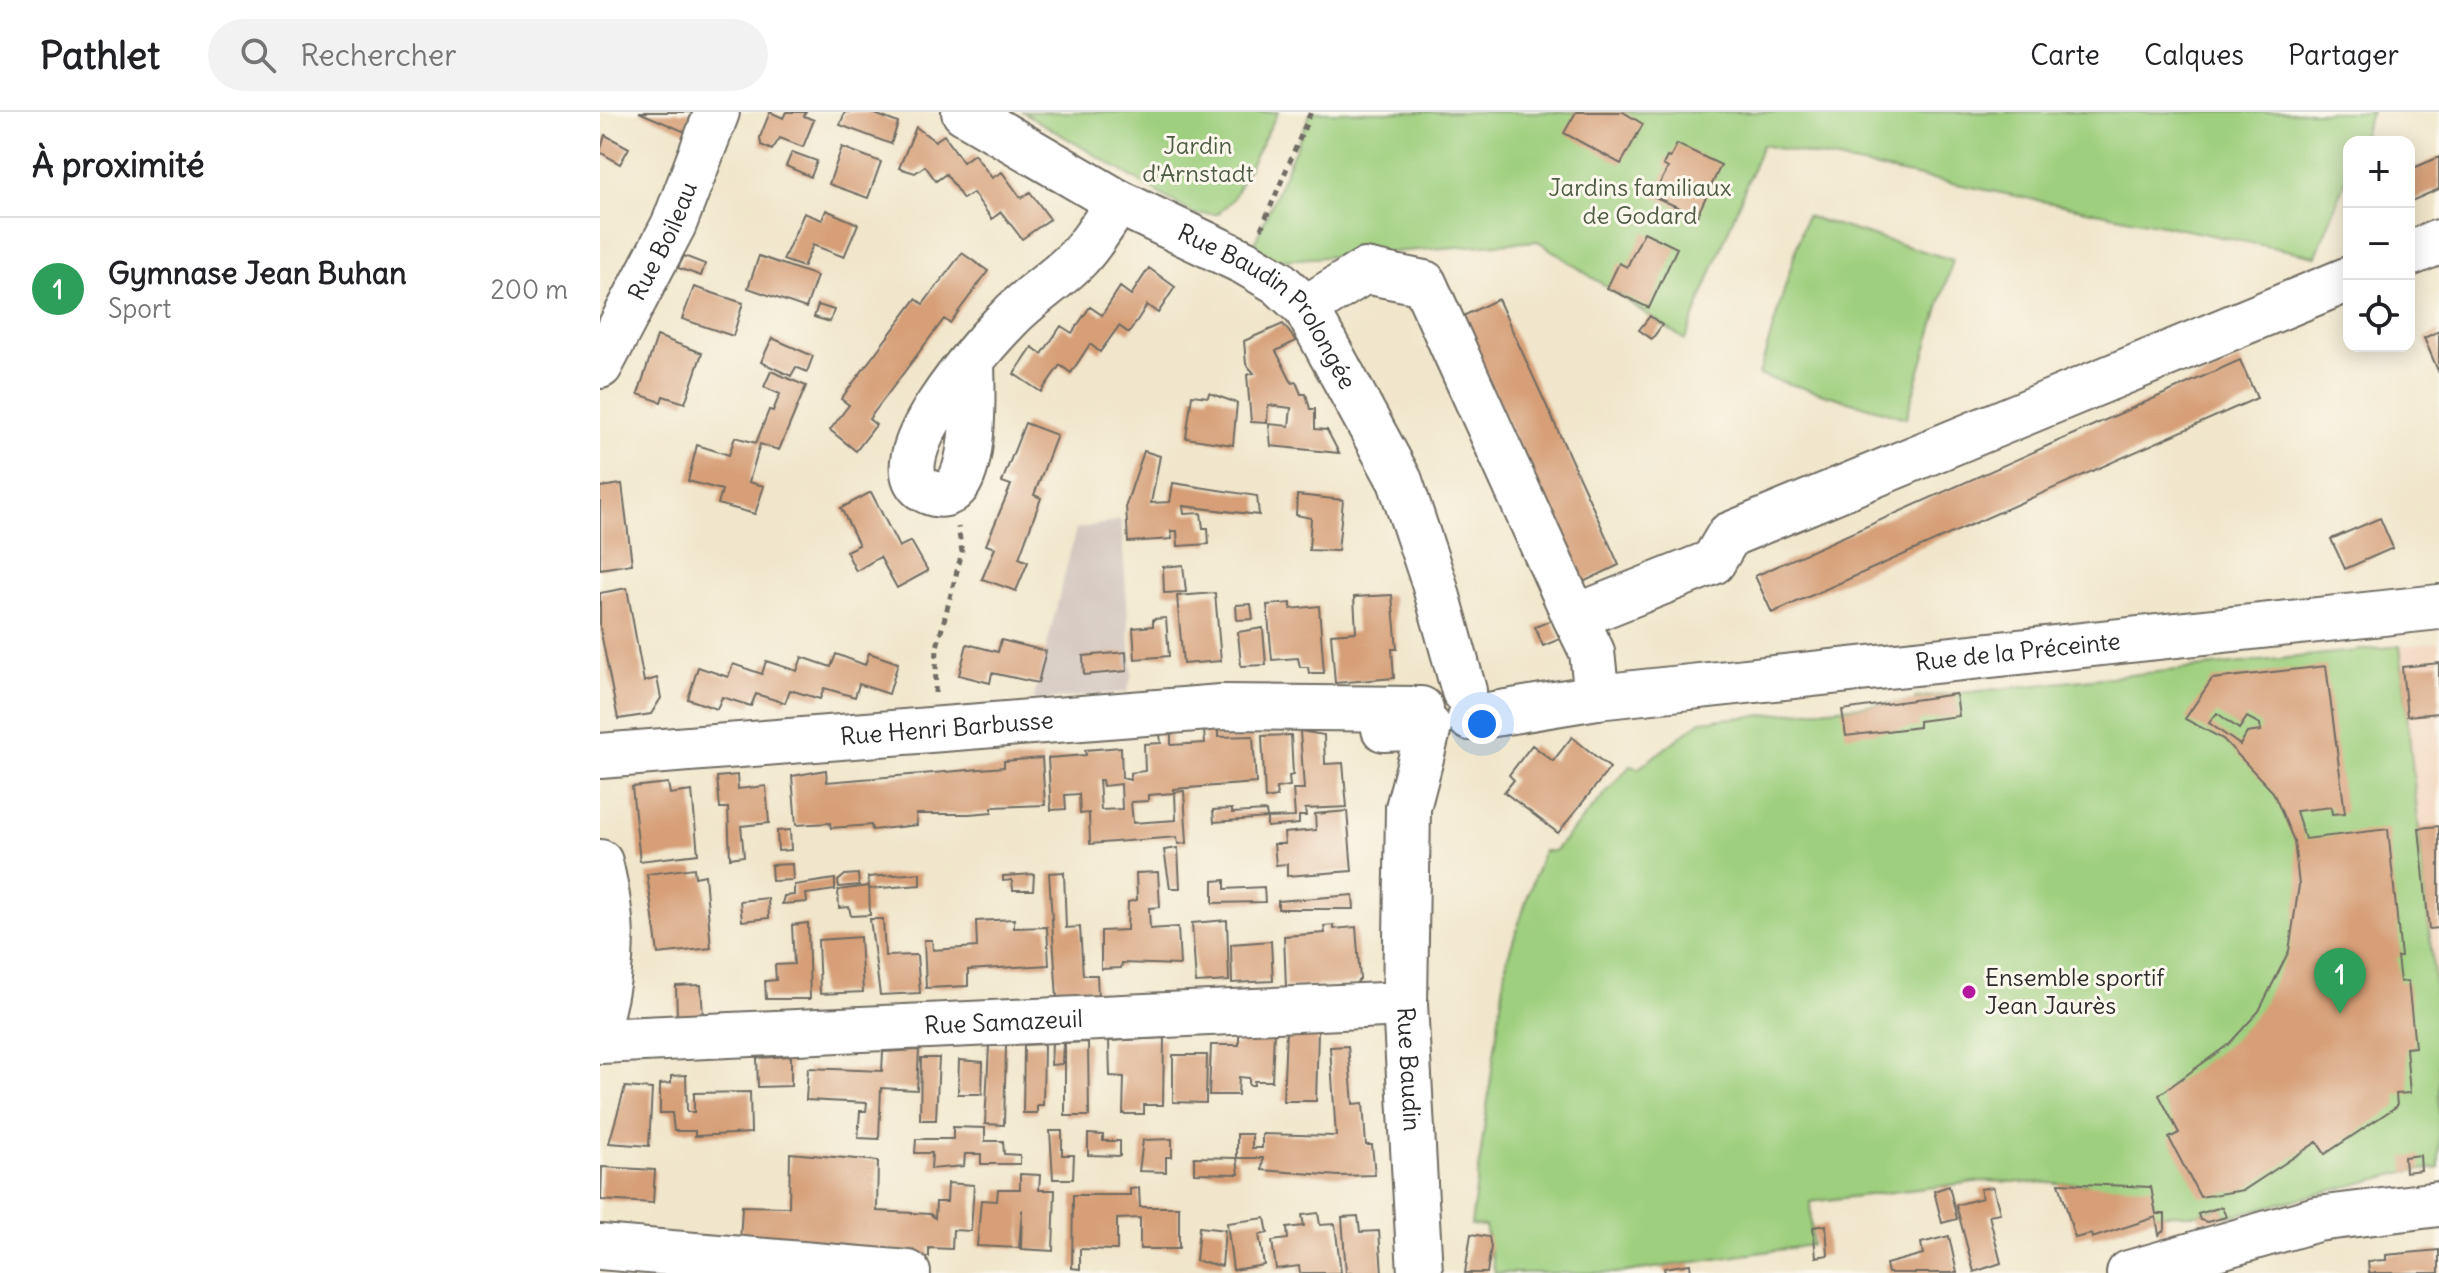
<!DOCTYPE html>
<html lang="fr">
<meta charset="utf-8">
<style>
:root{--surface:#fff;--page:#f2f2f2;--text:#202124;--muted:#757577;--line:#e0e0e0;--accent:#7c3aed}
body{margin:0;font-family:Delius,sans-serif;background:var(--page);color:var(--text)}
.controls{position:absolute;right:24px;top:24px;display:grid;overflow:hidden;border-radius:16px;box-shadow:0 4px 20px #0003}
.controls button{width:72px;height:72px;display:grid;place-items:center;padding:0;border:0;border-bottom:2px solid var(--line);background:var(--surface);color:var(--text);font:40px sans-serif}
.you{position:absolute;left:882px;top:612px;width:28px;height:28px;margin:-20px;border:6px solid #fff;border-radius:50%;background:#1a73e8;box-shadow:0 0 0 12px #1a73e833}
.badge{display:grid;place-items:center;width:52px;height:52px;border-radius:50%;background:var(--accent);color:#fff;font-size:26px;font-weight:700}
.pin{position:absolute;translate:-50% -66px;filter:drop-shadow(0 2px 4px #0008)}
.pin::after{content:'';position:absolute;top:42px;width:28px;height:24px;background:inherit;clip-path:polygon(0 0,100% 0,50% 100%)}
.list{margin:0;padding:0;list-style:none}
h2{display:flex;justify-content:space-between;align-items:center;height:104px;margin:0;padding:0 32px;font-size:34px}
h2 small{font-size:26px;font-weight:400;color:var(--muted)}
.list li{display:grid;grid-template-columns:52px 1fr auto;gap:24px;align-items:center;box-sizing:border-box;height:144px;padding:0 32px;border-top:2px solid var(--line)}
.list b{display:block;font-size:30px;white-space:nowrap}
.list p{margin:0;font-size:26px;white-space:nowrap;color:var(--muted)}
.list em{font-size:26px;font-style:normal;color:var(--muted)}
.icon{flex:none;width:44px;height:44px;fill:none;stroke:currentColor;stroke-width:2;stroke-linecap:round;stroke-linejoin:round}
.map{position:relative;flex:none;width:1839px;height:1161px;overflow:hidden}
header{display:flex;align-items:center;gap:48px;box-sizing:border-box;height:112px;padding:0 40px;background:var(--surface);border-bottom:2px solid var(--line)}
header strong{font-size:38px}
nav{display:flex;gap:44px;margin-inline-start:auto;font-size:28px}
.search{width:560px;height:72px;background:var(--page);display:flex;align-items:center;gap:20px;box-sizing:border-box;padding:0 28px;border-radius:44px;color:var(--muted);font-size:30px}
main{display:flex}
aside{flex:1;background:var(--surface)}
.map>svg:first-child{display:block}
.built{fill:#f2d5bd}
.industrial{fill:#cfc1ba}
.green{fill:#9ecf7e;stroke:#647d54;stroke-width:2}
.building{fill:#d69f77;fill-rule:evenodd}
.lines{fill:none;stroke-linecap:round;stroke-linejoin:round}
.minor-casing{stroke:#706c63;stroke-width:48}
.path{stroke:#706c63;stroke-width:5;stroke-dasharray:6 6;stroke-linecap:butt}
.minor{stroke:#fff;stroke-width:44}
.poi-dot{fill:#b5179e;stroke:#fbf7ec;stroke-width:3}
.labels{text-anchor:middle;stroke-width:6;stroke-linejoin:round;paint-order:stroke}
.park-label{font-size:24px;fill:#4e5c44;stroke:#fbf7ec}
.street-label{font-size:24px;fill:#2b2b2b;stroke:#fbf7ec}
.poi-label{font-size:24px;fill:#2b2b2b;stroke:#fbf7ec;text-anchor:start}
</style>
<header>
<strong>Pathlet</strong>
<div class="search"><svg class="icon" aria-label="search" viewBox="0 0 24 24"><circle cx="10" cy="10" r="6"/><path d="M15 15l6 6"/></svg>Rechercher</div>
<nav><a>Carte</a><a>Calques</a><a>Partager</a></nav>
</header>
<main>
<aside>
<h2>À proximité<small></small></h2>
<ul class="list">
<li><span class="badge" style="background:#2e9e5b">1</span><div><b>Gymnase Jean Buhan</b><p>Sport</p></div><em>200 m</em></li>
</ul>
</aside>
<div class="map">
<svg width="1839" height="1161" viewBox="0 0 1839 1161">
<rect width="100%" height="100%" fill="#fbf7ec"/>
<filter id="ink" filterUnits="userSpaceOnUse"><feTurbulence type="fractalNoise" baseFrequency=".0125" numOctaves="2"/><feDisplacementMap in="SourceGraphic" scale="16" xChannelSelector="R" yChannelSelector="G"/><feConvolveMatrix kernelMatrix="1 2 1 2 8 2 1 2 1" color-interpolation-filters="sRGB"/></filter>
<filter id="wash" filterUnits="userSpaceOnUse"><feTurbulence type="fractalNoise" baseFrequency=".006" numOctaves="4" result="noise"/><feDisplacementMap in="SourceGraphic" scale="32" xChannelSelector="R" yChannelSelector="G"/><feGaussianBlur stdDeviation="1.8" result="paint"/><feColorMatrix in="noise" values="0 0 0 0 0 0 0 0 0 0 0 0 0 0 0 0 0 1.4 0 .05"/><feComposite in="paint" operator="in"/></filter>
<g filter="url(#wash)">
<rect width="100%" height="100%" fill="#f1e6cb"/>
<path class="built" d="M1839 530V913L1800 534Z"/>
<path class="industrial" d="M521 408 532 562 527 580 433 589 476 417Z"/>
<path class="green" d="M423 0H678L632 88 618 102H594Z
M711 0H1772L1760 30H1749V59L1716 144 1162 33 1085 228 938 129 646 151Z
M1206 104 1353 148 1306 306 1159 263Z
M1800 534 1839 913V1056L1805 1060 1626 1105 1621 1095 1598 1102H1556L1485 1072 1384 1069 1210 1090 1212 1133 1019 1161H895L885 1114 871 1113 907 847 943 739H954L1030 654 1039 656 1101 609 1315 589V586Z"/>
<g id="blocks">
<path class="building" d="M39 0H92L85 20Z
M170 0 183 6 186 0H206L204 4 214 8 203 35 180 26 172 38 161 33 160 25Z
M245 0H270L298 11 291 32 240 13Z
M976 0H1023L1043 12 1021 52 964 21Z
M316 15 335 29 344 23 363 50 374 42 392 66 402 60 421 86 430 80 450 107 422 127 401 100 392 107 373 81 363 87 346 62 336 69 325 54 315 61 299 56Z
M5 23 29 36 20 52 0 40Z
M1077 32 1121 53 1097 104 1053 84 1068 56 1063 53 1067 45 1070 46Z
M242 35 281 50 268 86 229 72Z
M192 40 217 49 211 65 186 54Z
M1839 45V77L1809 90V58Z
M226 98 258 112 244 145 213 133 203 155 183 148 204 101 222 108Z
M1044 120 1077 136 1049 196 1007 176 1019 151 1027 155Z
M362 141 388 159 350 211 344 207 269 307 276 313 256 339 230 318 249 293 241 287 316 187 323 192Z
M84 144 105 152 101 164 78 156Z
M159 144 217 164 206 196 148 176Z
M549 156 575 175 558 201 547 193 529 221 519 214 500 240 490 232 471 261 460 253 441 280 414 262 432 235 442 242 461 214 472 221 490 195 502 203 520 175 531 183Z
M94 175 143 191 133 224 82 207Z
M898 187 1019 453 979 472 861 205Z
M218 193 234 198 230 210 214 205Z
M1050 204 1062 213 1052 227 1039 218Z
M683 212 696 229 676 239 692 271 696 270 701 282H706L710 297H715V317L727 318 739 341 671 334 669 312 689 314 691 296 668 293 667 311 651 310 647 263 654 261 646 252 644 229Z
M1839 219V261L1824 226Z
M57 224 102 241 85 291 63 284 61 290 38 282Z
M172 226 213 244 207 260 196 255 191 264 161 250Z
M1640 248 1657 286 1172 501 1155 464Z
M171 259 206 274 179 338 160 332 149 370 164 374 155 402 118 392 122 378 88 369 97 333 129 343 135 325 156 331 169 298 173 299 180 282 164 275Z
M609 281 637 291 633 333 586 326 592 283 608 285Z
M425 311 457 323 434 383 441 386 419 446 428 450 416 479 382 467 395 436 386 433 411 373 402 370Z
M544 339 560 344 551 391 570 390 573 371 657 384 659 403 583 394 584 402 601 401 603 416H608L609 432 578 434 577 419H571L572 427 528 430 526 393Z
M22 372 32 452 0 457V375Z
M271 380 299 435 311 429 328 459 297 476 280 445 256 459 246 439 259 433 241 396Z
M697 383 743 388 738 439 709 438 711 406 696 403Z
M1780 406 1793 436 1745 457 1731 427Z
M583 453 586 480 564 481 563 455Z
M27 476 44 570 57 566 61 586 51 602 18 607 0 516V481Z
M615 481 621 549 583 552 577 484Z
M792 483 797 537H792L794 566 735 571 731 522 756 520 754 485Z
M691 491V497L719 494 724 561H709L708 555H700L698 546 672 548 667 493Z
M651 492 653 507 637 508 636 493Z
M566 506 569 544 535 547 533 516 553 514V507Z
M952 508 960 527 943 534 935 515Z
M663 516 666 553 641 554 638 520Z
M401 528 446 539 438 571 392 561 390 571 359 563 367 532 398 540Z
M526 540 527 559 484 563 483 544Z
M269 541 298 551 289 582 259 572 255 585 224 576 220 587 190 578 185 591 156 582 151 594 122 585 117 597 88 587 98 555 128 565 133 552 162 562 166 549 197 559 202 545 231 555 236 542 265 553Z
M1839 551V601L1807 604 1802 555Z
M1726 554 1745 701 1732 702 1731 695 1696 699 1705 727 1788 717 1801 845H1797L1800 870 1808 869 1815 935 1806 936 1810 981 1796 982 1797 994 1725 1042 1717 1030 1644 1078 1600 1085 1569 1026 1579 1021 1559 983 1629 932 1659 899 1689 839 1699 773 1694 729 1673 680 1623 627 1585 607 1612 567ZM1617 601 1639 617 1647 605 1660 612 1661 619 1647 621 1640 633 1609 611Z
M1356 582 1359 604 1319 609V615L1246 624 1242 598Z
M618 617V625L653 624 656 671 574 677V681L548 683V689L531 690 533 711 576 708 575 680 584 679 587 731 578 732 577 725 490 732 489 701 480 702 479 682 465 683 466 697 451 698 448 646 486 643 485 638 521 635 522 666 530 668V661L545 659 544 632 561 631 560 622 571 621V633L605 631 604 618ZM499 668H502L503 674 521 672 522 697 501 698Z
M700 619 724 623 725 652 743 651 747 695 705 697 706 704H699V712L667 715V706L614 710 613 698 632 697V701L666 699 667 706 695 705 693 677H704Z
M691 623 693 663 689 664 690 674 676 676 677 685 665 687 662 624Z
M972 625 1010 656 958 721 904 680 914 668 909 663 932 633 953 649Z
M442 646 445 693 392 695V700L369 702H316L317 713 272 718 271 713 231 716 230 711 196 713 192 664 226 658 227 670 404 655V649Z
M137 663 138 677 166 674 169 711 141 714 144 744 130 746 128 696H120L117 665Z
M68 671 70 682 92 679 98 742 40 749 32 675Z
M747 699 752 759 687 764V752L676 753 674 732H685L684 721 716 718 715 702Z
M1839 714V816L1829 817 1819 716Z
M190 718 191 738 178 739 177 719Z
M578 736 580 776H570L564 738Z
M192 752 193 768 172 769 171 753Z
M94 756 95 765 105 763 111 836 58 842 47 762Z
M464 760 466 816 480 815 483 863H497L498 884 457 887 449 761Z
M558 760 560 795 549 796 550 817 578 815 580 853 522 851 521 856 501 857V819L527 818 528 790 537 788 536 761Z
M320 761V773L269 777 268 765Z
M258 762 259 773 239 775 238 769 245 763Z
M434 762 433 778H413L412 768 403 769V764Z
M235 767V778L206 782 207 790 182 792 184 784 194 783V773Z
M625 768V777L664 775 665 790 613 791V769Z
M269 774 270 803 251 804 249 795 239 796 238 778Z
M753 783 754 797H678V789Z
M168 786 169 806 142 809 140 789Z
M270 807H283L285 844 317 843 320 881 280 883Z
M414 807V816L447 815 449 853 368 858V874L326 876 324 828H332L333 838 377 835 376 809Z
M627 808 629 869 596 871 592 811Z
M208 811 210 887H166L165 869 176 868 175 853 194 852 192 813Z
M734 813V817L756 815 760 867 755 872 686 875 684 824 725 821 724 814Z
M260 825 263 880 220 882 218 828Z
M671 829 673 869 632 871 631 832Z
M101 873 103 904 77 905 76 874Z
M718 918 716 989H683L686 920Z
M674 920 672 969H654V973H649V966L639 965 638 983H609L611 933H639V922Z
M564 926 563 993H544V1002H523L524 965 510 964 509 929Z
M488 930 489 1004H465V931Z
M452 931H463L462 952 451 953Z
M444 932 443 993H437V1001H423L424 933Z
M389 934H406L404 1013 385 1012Z
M748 934 753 992 763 991 766 1033H772L775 1063 739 1064 662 1058 663 1046H637L639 1062 594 1061V1045L637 1046V1022H652V1036H662V1022L736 1024 730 935Z
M319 938 317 978 281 976 279 1027 258 1026 260 999H266L267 991 206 988 208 956 282 959 283 940Z
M573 943H607L606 991 573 990Z
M191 944V974L158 975 157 946Z
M321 946H339L336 1008H320Z
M359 948 383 950 382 982H358Z
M86 963 87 1000H94V981L150 980 151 1021 95 1024V1019H74L72 1001H60V972L71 971V964Z
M25 975 52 977 49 1034 9 1031Z
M353 1015 385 1016V1029H403L404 1042 420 1043V1052H381V1042H365L364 1054 331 1057 332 1041H315L316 1027H353Z
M450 1019H462V1043H474L473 1067H453Z
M488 1022 503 1023V1029H520V1044L488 1043Z
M572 1027V1045H566V1060L539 1059 543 1028Z
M190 1041 278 1049 277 1099 330 1102 335 1106 336 1090H347L348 1071 374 1073 371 1119 353 1118 352 1137 329 1136V1145L140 1131 142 1094 189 1095Z
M1820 1043 1821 1058 1805 1060 1804 1045Z
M2 1055 55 1058 53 1091 1 1088Z
M420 1062 440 1063 439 1078H455L453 1139 421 1137 422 1097 419 1136 377 1134 381 1088 397 1089 398 1077H420Z
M1459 1071 1551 1075 1556 1102H1565V1117L1559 1123 1556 1105 1492 1126 1491 1122 1475 1126Z
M1349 1074 1357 1107 1342 1111 1334 1079Z
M1393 1075 1400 1101 1389 1103 1401 1151 1374 1160 1356 1093 1382 1086 1380 1077Z
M539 1076 540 1095H579V1137H540V1106L517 1107V1138L480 1137V1157L472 1156 473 1083H530V1077Z
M1622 1095 1626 1105 1607 1110 1600 1108 1598 1102Z
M718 1101 720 1113 735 1112 741 1161H700L699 1154 676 1157 672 1129 688 1127 687 1116 704 1114 702 1103Z
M758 1104 760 1120 779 1119 782 1161H746L742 1105Z
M665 1106 668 1121 659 1123 664 1153 633 1158 627 1111Z
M1226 1113 1228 1143 1216 1145 1213 1115Z
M599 1115 625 1118 622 1154 596 1149Z
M871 1122 889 1125 891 1135 887 1161H865Z
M1349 1124 1357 1161H1288L1286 1152 1323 1142 1321 1131Z
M1839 1138V1161H1769L1768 1149 1786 1148V1143Z
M1090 1152 1091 1161H1065L1064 1156Z"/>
</g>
</g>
<g filter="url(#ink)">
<use href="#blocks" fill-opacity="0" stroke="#706c63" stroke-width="2"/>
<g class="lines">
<defs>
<g id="minor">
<path id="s1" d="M364 0 518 90 646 151 678 170 706 196 800 369 834 471 864 579"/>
<path d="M1809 142 1839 130"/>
<path d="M706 196 765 159 824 171 975 505 1113 450 1129 423 1749 167"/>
<path d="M372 248C372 272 381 403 329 380 270 356 387 228 410 205 431 183 458 167 479 145 494 129 506 108 518 90"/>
<path id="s2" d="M0 254 74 112 117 0"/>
<path d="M975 505 992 540 997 585"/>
<path id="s3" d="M870 606 997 585 1839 495"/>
<path id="s4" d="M784 617 829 615 808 696 805 892 820 1161"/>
<path id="s5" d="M0 644 621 595 821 597"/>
<path d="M0 750C14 808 15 847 0 905"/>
<path id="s6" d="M0 929 805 892"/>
<path d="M0 1135 308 1161"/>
<path d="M1529 1161 1717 1107 1839 1092"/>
</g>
</defs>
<use href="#minor" class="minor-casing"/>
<path class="path" d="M661 117 711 0
M335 581 337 535 362 440 358 415"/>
<use href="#minor" class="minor"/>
</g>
</g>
<circle class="poi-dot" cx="1369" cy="880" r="8"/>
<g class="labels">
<g class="park-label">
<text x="598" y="42">Jardin<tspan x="598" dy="28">d'Arnstadt</tspan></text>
<text x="1040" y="84">Jardins familiaux<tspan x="1040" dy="28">de Godard</tspan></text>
</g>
<g class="street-label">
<text dy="8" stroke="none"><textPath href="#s2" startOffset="140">Rue Boileau</textPath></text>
<text dy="8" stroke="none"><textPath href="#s1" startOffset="366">Rue Baudin Prolongée</textPath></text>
<text dy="8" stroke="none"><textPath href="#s3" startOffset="552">Rue de la Préceinte</textPath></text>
<text dy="8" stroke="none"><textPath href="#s5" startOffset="348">Rue Henri Barbusse</textPath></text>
<text dy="8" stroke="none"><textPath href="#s6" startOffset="404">Rue Samazeuil</textPath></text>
<text dy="8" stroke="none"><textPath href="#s4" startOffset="390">Rue Baudin</textPath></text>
</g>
<g class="poi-label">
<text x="1385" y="874">Ensemble sportif<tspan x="1385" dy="28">Jean Jaurès</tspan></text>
</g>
</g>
</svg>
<div class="controls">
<button>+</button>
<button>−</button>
<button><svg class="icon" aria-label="locate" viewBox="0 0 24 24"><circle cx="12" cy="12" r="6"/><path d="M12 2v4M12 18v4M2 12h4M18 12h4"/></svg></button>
</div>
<div class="you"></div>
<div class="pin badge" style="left:1740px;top:902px;background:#2e9e5b">1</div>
</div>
</main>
